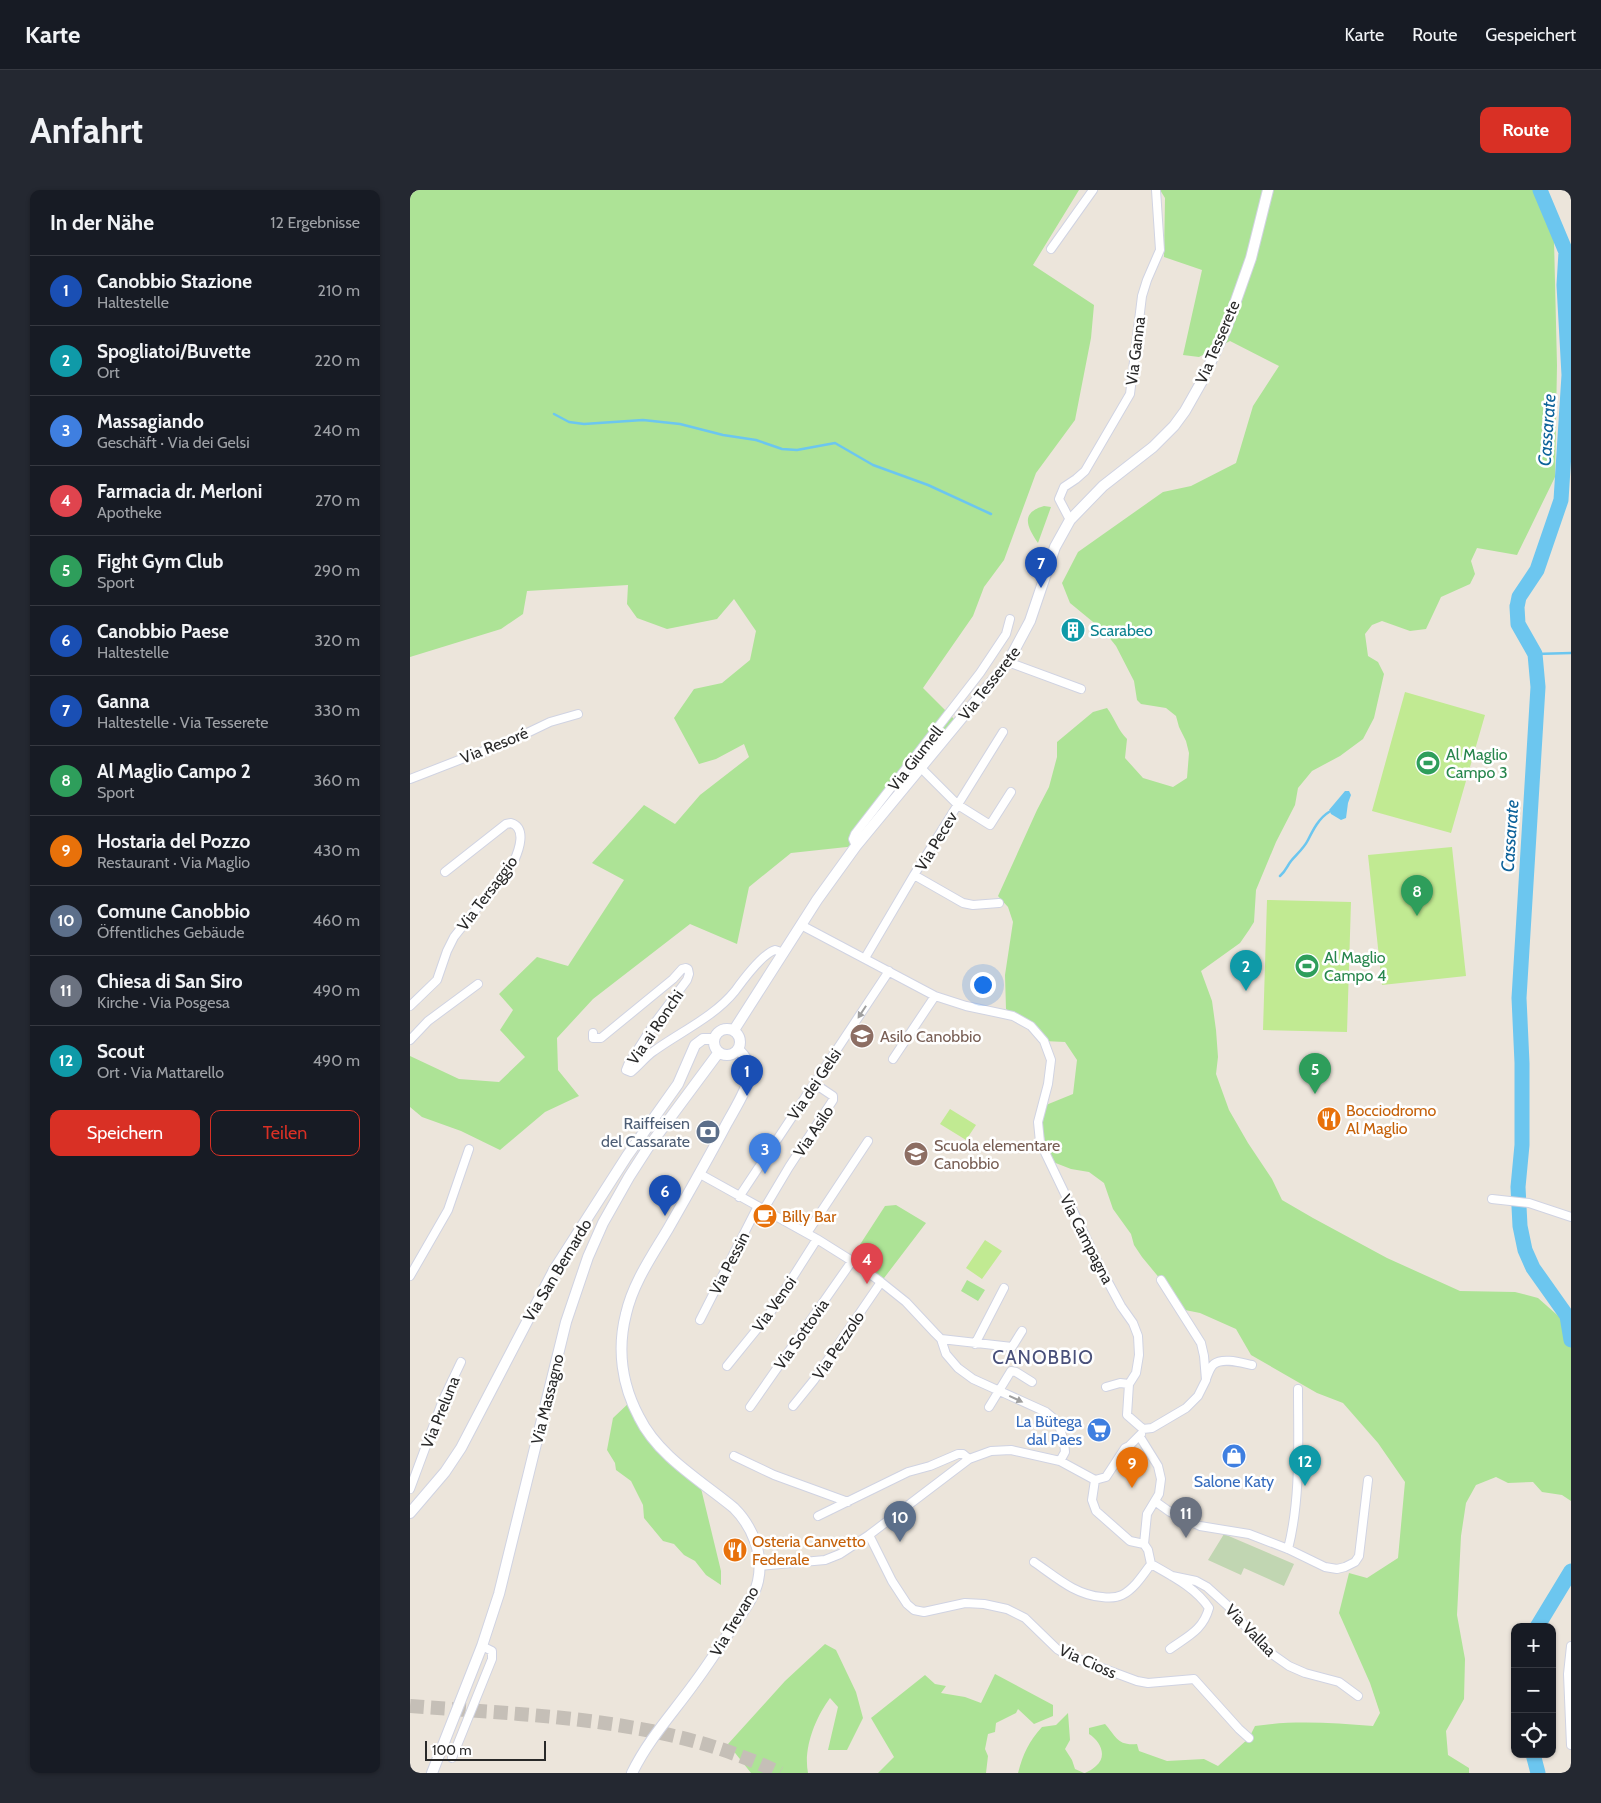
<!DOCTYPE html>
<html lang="de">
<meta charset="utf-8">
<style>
:root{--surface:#171b24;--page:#242831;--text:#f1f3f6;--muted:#9ea1a6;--line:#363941;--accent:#d93025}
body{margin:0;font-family:Cabin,sans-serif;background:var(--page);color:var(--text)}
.controls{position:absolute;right:15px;bottom:15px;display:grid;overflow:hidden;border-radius:10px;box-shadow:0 1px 4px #0004}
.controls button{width:45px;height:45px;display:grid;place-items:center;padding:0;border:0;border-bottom:1px solid var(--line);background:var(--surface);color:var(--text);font:25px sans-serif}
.scale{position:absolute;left:15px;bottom:12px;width:121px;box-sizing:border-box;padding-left:5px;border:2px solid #292929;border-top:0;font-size:14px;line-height:18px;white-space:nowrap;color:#292929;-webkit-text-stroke:4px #fff;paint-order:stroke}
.you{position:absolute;left:572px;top:794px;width:18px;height:18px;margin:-12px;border:4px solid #fff;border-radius:50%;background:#1a73e8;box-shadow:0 0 0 8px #1a73e833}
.badge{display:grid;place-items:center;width:32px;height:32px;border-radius:50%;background:var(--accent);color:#fff;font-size:16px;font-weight:700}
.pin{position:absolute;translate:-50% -41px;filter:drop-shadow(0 1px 2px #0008)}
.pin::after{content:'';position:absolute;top:26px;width:18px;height:15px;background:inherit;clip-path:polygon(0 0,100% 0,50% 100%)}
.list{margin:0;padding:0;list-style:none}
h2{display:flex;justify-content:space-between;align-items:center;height:65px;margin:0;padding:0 20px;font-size:21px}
h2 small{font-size:16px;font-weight:400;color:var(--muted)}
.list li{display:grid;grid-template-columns:32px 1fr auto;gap:15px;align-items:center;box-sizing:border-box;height:70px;padding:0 20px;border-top:1px solid var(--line)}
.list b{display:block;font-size:19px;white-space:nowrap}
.list p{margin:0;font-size:16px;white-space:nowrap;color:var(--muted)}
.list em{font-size:16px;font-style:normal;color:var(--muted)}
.actions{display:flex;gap:10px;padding:15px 20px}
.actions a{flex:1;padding:11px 0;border:1px solid var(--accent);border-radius:10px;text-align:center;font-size:18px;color:var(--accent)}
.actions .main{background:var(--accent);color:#fff}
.icon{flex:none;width:28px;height:28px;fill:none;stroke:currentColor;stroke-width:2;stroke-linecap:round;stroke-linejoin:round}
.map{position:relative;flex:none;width:1161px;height:1583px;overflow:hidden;border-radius:10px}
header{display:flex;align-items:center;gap:30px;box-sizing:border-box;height:70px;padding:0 25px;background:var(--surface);border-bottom:1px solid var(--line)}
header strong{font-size:24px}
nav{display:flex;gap:28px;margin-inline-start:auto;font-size:18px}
.intro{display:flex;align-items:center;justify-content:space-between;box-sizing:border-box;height:120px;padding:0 30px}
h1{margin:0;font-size:35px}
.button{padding:12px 22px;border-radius:10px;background:var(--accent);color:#fff;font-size:18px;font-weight:700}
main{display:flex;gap:30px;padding:0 30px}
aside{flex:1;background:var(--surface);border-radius:10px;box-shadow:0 1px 4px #0004}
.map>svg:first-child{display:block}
.green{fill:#ade396}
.cemetery{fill:#c1d6b2}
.pitch{fill:#c1ea92}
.water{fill:#6cc6ef}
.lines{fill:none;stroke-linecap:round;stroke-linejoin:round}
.stream{stroke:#6cc6ef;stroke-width:2.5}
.river{stroke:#6cc6ef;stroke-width:15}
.highway-tunnel{stroke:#c5bfb7;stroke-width:14;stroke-dasharray:14 7;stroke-linecap:butt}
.street-casing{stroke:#d0d3e2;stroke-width:10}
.secondary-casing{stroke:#d0d3e2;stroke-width:12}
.street{stroke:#fff;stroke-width:8}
.secondary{stroke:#fff;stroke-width:10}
.oneway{fill:#9f9f9f}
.labels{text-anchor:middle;stroke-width:5;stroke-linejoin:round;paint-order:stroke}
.street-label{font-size:16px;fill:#292929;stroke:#fff}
.culture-label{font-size:16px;fill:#0d838f;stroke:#fff;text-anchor:start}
.leisure-label{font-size:16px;fill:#27864d;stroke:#fff;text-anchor:start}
.education-label{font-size:16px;fill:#785e54;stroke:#fff;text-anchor:start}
.food-label{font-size:16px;fill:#c56008;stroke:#fff;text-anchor:start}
.service-label{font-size:16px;fill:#4e5e75;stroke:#fff;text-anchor:end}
.shop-label{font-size:16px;fill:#366cbe;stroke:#fff;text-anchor:end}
.water-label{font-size:18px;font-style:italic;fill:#0c629a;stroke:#fff}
.quarter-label{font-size:19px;letter-spacing:1px;fill:#49507a;stroke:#fff}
</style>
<header>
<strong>Karte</strong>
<nav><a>Karte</a><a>Route</a><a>Gespeichert</a></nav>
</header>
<div class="intro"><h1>Anfahrt</h1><a class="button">Route</a></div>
<main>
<aside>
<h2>In der Nähe<small>12 Ergebnisse</small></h2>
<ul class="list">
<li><span class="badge" style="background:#1a4fb4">1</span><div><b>Canobbio Stazione</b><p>Haltestelle</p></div><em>210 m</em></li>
<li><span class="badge" style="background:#0f9aa8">2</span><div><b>Spogliatoi/Buvette</b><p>Ort</p></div><em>220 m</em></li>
<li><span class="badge" style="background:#3f7fe0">3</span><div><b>Massagiando</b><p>Geschäft · Via dei Gelsi</p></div><em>240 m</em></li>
<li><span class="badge" style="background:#e0444e">4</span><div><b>Farmacia dr. Merloni</b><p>Apotheke</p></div><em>270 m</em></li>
<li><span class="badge" style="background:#2e9e5b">5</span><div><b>Fight Gym Club</b><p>Sport</p></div><em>290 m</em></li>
<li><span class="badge" style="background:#1a4fb4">6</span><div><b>Canobbio Paese</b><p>Haltestelle</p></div><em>320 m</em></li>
<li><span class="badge" style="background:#1a4fb4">7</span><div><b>Ganna</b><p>Haltestelle · Via Tesserete</p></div><em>330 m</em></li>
<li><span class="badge" style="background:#2e9e5b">8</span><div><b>Al Maglio Campo 2</b><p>Sport</p></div><em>360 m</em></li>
<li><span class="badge" style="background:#e8710a">9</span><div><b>Hostaria del Pozzo</b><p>Restaurant · Via Maglio</p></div><em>430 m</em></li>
<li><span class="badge" style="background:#5c6f8a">10</span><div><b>Comune Canobbio</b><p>Öffentliches Gebäude</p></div><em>460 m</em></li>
<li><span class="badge" style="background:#6b7280">11</span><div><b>Chiesa di San Siro</b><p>Kirche · Via Posgesa</p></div><em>490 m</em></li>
<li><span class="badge" style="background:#0f9aa8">12</span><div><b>Scout</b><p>Ort · Via Mattarello</p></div><em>490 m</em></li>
</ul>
<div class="actions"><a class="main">Speichern</a><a>Teilen</a></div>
</aside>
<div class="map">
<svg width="1161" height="1583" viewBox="0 0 1161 1583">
<rect width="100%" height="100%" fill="#ece5db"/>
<path class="green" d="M0 0H669L623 75 684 115 681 148 665 230 626 283 594 370 574 397 563 426 513 498 548 533 446 656 381 663 339 697 327 754 280 734 183 809 147 848 148 880 169 906 135 922 90 960 51 941 12 927 0 917V866L49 889 89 892 115 867 90 840 103 820 89 804 127 767 158 776 214 690 182 673 234 615 265 634 290 605 339 567 334 554 306 569 289 574 264 528 284 499 312 493 340 470 346 441 324 409 307 429 257 439 227 428 217 414 218 395 117 401 113 424 91 439 0 467Z
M750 0H1127L1144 50 1147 175 1145 287 1107 365 1067 358 1061 371 1065 384 1060 394 1031 407 1016 439 1000 441 972 431 962 435 955 444 958 466 968 472 974 484 964 528 953 549 930 566 902 581 888 598 885 615 866 652 846 700 844 732 839 740 830 753 791 781 802 811 806 840 808 867 806 884 819 920 838 953 862 989 872 1010 903 1028 977 1068 1050 1101 1105 1102 1128 1108 1154 1131 1161 1145V1311L1152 1305 1132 1302 1123 1292 1098 1293 1086 1287 1066 1295 1056 1313 1051 1346 1047 1425 1055 1469 1054 1509 1036 1541 1038 1565 1059 1578V1583H675C679 1581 683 1579 686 1576 698 1566 690 1551 679 1544V1538L695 1534C706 1546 707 1556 727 1554L729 1561 757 1571 794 1569 808 1576 839 1548 845 1536C885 1530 923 1533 963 1536L970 1523 960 1493 929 1423 939 1383 957 1388 988 1368 995 1292 968 1253 933 1213 907 1203 841 1165 826 1139 790 1123 770 1119 751 1090 732 1067 724 1055 721 1044 703 1019 694 993 679 982 661 979 643 972C634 947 629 942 636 915L663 904 667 870 655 852 634 851 596 819 595 785 603 732 598 717 588 706 627 620 639 597 647 567V552L683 522 697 518C705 529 708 540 717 549L715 568 733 588 763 597 777 588 779 563 776 551 769 537 766 526 756 518 731 514 727 510 724 491 706 456 694 441 660 413 652 393 668 362 753 302 781 296 826 273 843 216 869 176 820 151 789 167 773 165 792 80 754 67 755 8Z
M634 316 641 317 628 353C618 338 609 323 634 316Z
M486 1015 516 1033 471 1092 440 1070 475 1016Z
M557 1090 575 1100 568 1111 551 1101Z
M221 1211 229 1228 289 1290 311 1381V1395L296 1385 285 1371 274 1365 264 1354 253 1351 234 1328 233 1315 221 1291 206 1280 205 1273 197 1260 203 1228Z
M415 1454 426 1460 446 1502 453 1528 437 1560H418L428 1517 420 1508C406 1527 393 1558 398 1583H341L318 1554 375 1491Z
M585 1484 643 1515V1526L624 1534 608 1519 606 1523 586 1533 585 1542 578 1544 575 1559 578 1566 576 1583H468L484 1567 461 1528 515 1485 525 1494 536 1496 531 1503 555 1507 571 1513Z
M658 1523 660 1550 655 1559 662 1570 665 1579 674 1583H608C613 1564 619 1551 632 1537L646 1535Z"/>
<path class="cemetery" d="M814 1344 884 1374 874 1396 834 1378 831 1385 798 1370Z"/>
<path class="pitch" d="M995 502 1075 525 1041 643 962 621Z
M1042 657 1056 786 972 795 958 665Z
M857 710 941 712 937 842 853 840Z
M540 919 566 935 556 950 530 934Z
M575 1050 592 1061 572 1089 556 1078Z"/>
<path class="water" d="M935 601H939L941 605 938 613 936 628 931 630 921 624 919 620Z"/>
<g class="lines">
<path class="stream" d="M144 224 159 232 174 234 233 230 270 234 313 245 346 250 372 259 387 260 425 253 463 275 518 295 581 324
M1101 415 1107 417
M1125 464 1161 463
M870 686C876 681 877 676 881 671 887 664 894 658 898 650 903 640 909 628 919 622"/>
<path class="river" d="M1130 0 1156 62 1154 95 1159 185 1151 310 1127 380 1109 407 1107 417 1108 434 1125 464 1128 497 1109 808 1112 873V955L1108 997 1110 1036 1115 1060 1123 1078 1157 1126 1161 1150
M1127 1437 1161 1381
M1123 1564 1128 1583"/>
<path class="highway-tunnel" d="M0 1516C125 1526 255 1527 370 1583"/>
<defs>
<path id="street" d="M641 59 683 0
M660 330 649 309 654 297 666 289 675 281 720 204 732 106 737 90 750 60 746 0
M598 472 671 499
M511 578 548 615 580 635 601 602
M0 589 62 565 94 554 140 532 168 524
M446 656 443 649 445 644 570 483 596 444 600 429
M589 713 563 715 553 713 504 685 593 542
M391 735 525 806 556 816 603 826 621 836 634 851 641 870 638 894 628 932 630 952 691 1079 711 1116 723 1133 728 1146 729 1165 726 1183 719 1194 717 1225 733 1239
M455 768 504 685
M0 816 27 790 37 761 44 747 104 671C109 660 117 638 101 633L96 634 35 682
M183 843V848H191L263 789 272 779 276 778 278 779 279 784 277 790 244 834 218 875 216 880 221 882C229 876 235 867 244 861 270 842 304 827 325 801 333 790 352 764 365 760L374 763
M0 850 18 831 68 794
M483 869 525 806
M290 984 407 1049 442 1071 471 1092 496 1112 525 1143 531 1149 536 1164 548 1178 563 1189 636 1222 648 1232 654 1252 655 1262 650 1271
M329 1007 479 781
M1082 1009 1119 1013 1161 1027
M354 1019 379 977 423 910V906L405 894
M397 1043 458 951
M0 1086 38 1020 59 959
M290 1130 348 1016
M531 1149 602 1157 612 1141
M565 1154 594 1098
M317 1176 360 1123 407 1049
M796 1189C798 1184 800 1177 804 1174 813 1167 832 1173 842 1175
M696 1197 710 1193 719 1194
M383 1216 404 1190 471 1092
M340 1217 442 1071
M579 1217 601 1181 606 1182 622 1192
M733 1239 742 1238 776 1218 788 1206 796 1190 794 1166 791 1153 751 1090
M324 1266 364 1285 438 1312
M685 1290 682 1310 686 1321 720 1351 734 1354
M685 1290 696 1287 715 1258 719 1256 731 1244
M0 1299 33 1210 51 1172
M746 1312 760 1322 790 1336 839 1344 878 1359 915 1377 927 1379 935 1377 945 1372 949 1366 958 1290
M408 1326 498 1282 520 1276 548 1264H553L559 1269
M459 1345 482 1391 497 1414 504 1420 514 1422 555 1413 574 1414 597 1419 615 1428 647 1459 657 1465 727 1491 738 1493 784 1489 829 1539 839 1548
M878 1359C891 1308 888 1252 888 1199
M624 1372C646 1387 665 1405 692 1407 699 1408 706 1408 712 1405 724 1399 733 1385 741 1374L738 1360 734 1354 737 1324 749 1304 751 1289 748 1276 730 1247
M741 1374C762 1386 786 1398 799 1418 793 1440 778 1446 760 1459
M350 1376 415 1370 430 1364 459 1345 559 1269 581 1261 601 1260 650 1271 685 1290
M762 1386 786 1391 797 1397 818 1416 855 1459 879 1476 895 1483 929 1492 948 1506
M1161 1456 1158 1484 1161 1555
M42 1568 82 1469V1461L72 1456"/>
<path id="secondary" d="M304 852a13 13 0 1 1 26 0a13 13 0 1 1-26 0Z
M324 840 407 710 446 656 598 472 620 431 645 357 660 330 693 296 743 257 764 236 775 221 792 191 816 139 841 68 858 0
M0 1323 35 1282 51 1258 144 1080 217 966 268 894 285 855 293 849H304
M22 1583 72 1456 89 1404 156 1132 178 1067 193 1033 219 987 237 959 309 862
M222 1583C238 1550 262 1524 283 1495 296 1478 308 1459 320 1441 330 1425 344 1409 348 1391 354 1364 342 1336 324 1318 290 1290 248 1266 229 1227 212 1195 207 1159 216 1124 223 1093 242 1066 258 1039 278 1004 298 969 317 933 324 920 339 897 340 882 341 873 334 865 328 859"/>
</defs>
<use href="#street" class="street-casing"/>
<use href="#secondary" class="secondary-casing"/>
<use href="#street" class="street"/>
<use href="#secondary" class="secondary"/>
</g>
<defs><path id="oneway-solid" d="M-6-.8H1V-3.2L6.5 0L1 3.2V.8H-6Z" transform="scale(1.25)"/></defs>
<g class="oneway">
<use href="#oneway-solid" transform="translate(452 822) rotate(123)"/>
<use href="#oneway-solid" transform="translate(606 1209) rotate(25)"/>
</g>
<defs>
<symbol id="building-disc" viewBox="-11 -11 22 22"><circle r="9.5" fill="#0f9aa8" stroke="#fff"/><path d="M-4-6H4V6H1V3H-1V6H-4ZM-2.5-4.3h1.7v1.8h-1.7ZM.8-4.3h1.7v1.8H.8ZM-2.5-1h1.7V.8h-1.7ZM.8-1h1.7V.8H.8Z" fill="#fff"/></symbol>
<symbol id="stadium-disc" viewBox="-11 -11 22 22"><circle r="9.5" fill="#2e9e5b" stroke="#fff"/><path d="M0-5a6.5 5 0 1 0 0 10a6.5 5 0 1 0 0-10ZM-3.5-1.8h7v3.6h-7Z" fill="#fff"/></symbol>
<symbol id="school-disc" viewBox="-11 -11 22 22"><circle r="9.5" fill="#8d6e63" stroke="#fff"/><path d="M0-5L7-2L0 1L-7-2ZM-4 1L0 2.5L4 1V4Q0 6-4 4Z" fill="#fff"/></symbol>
<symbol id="restaurant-disc" viewBox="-11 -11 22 22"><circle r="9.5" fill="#e8710a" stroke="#fff"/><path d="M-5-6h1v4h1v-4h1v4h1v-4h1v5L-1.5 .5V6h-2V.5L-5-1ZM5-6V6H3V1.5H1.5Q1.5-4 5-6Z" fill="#fff"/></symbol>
<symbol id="bank-disc" viewBox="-11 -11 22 22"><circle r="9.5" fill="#5c6f8a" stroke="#fff"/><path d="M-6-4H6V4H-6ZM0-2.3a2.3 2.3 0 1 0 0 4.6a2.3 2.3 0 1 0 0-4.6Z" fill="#fff"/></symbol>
<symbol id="cafe-disc" viewBox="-11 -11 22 22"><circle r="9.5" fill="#e8710a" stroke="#fff"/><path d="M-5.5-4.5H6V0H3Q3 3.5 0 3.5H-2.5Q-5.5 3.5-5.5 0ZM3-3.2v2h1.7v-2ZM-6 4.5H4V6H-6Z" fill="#fff"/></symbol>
<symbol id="supermarket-disc" viewBox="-11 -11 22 22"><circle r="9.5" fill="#3f7fe0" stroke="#fff"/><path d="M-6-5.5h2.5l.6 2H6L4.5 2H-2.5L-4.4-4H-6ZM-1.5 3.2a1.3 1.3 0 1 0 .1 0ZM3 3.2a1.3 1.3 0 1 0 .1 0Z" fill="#fff"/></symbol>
<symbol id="shop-disc" viewBox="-11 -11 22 22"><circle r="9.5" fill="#3f7fe0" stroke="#fff"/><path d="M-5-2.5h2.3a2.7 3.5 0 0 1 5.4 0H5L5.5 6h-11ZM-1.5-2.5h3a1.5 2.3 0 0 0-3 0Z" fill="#fff"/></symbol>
</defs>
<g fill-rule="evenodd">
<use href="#building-disc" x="649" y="426" width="28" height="28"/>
<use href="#stadium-disc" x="1004" y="559" width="28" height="28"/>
<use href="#stadium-disc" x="883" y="762" width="28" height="28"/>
<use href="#school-disc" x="438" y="832" width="28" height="28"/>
<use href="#restaurant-disc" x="905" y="915" width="28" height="28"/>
<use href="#bank-disc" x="284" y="928" width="28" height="28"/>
<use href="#school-disc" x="492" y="950" width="28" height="28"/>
<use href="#cafe-disc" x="341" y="1012" width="28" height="28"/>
<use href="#supermarket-disc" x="675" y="1226" width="28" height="28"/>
<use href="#shop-disc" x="810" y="1252" width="28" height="28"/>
<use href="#restaurant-disc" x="311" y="1346" width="28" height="28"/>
</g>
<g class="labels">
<g class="street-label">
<text transform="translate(807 152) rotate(-67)" y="6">Via Tesserete</text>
<text transform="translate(725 161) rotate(-83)" y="6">Via Ganna</text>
<text transform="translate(579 493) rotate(-52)" y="6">Via Tesserete</text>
<text transform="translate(84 555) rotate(-22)" y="6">Via Resoré</text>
<text transform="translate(505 568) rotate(-52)" y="6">Via Giumell</text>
<text transform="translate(526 651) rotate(-59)" y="6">Via Pecev</text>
<text transform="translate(77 703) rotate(-53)" y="6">Via Tersaggio</text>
<text transform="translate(245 837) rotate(-56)" y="6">Via ai Ronchi</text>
<text transform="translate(404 894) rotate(-56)" y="6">Via dei Gelsi</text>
<text transform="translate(403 941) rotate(-56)" y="6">Via Asilo</text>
<text transform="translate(677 1049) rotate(63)" y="6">Via Campagna</text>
<text transform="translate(319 1073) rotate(-63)" y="6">Via Pessin</text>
<text transform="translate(147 1080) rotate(-59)" y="6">Via San Bernardo</text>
<text transform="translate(364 1114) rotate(-55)" y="6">Via Venoi</text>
<text transform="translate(391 1144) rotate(-55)" y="6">Via Sottovia</text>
<text transform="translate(428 1155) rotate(-56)" y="6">Via Pezzolo</text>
<text transform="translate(137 1209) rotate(-76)" y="6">Via Massagno</text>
<text transform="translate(30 1222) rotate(-68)" y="6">Via Preluna</text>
<text transform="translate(324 1431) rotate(-59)" y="6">Via Trevano</text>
<text transform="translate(841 1440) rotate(46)" y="6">Via Vallaa</text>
<text transform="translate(678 1471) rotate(24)" y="6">Via Cioss</text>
</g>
<g class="culture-label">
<text x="680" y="446">Scarabeo</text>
</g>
<g class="leisure-label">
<text x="1036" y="570">Al Maglio<tspan x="1036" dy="18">Campo 3</tspan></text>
<text x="914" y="773">Al Maglio<tspan x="914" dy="18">Campo 4</tspan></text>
</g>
<g class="education-label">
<text x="470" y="852">Asilo Canobbio</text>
<text x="524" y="961">Scuola elementare<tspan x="524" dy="18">Canobbio</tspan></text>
</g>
<g class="food-label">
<text x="936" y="926">Bocciodromo<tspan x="936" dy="18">Al Maglio</tspan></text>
<text x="372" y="1032">Billy Bar</text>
<text x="342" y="1357">Osteria Canvetto<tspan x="342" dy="18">Federale</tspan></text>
</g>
<g class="service-label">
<text x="280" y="939">Raiffeisen<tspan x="280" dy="18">del Cassarate</tspan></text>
</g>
<g class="shop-label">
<text x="672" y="1237">La Bütega<tspan x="672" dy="18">dal Paes</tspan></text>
<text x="824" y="1297" text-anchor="middle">Salone Katy</text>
</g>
<g class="water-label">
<text transform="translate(1137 240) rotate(-86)" y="6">Cassarate</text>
<text transform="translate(1100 646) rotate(-86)" y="6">Cassarate</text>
</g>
<g class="quarter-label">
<text x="633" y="1174">CANOBBIO</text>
</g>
</g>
</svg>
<div class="controls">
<button>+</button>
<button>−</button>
<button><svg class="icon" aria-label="locate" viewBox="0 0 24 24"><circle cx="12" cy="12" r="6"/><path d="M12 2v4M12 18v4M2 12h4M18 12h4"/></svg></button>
</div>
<div class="scale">100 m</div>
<div class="you"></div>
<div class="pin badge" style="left:337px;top:906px;background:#1a4fb4">1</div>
<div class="pin badge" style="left:836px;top:801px;background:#0f9aa8">2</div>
<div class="pin badge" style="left:355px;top:984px;background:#3f7fe0">3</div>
<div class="pin badge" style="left:457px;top:1094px;background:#e0444e">4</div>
<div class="pin badge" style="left:905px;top:904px;background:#2e9e5b">5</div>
<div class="pin badge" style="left:255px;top:1026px;background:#1a4fb4">6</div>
<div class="pin badge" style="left:631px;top:398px;background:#1a4fb4">7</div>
<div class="pin badge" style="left:1007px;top:726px;background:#2e9e5b">8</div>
<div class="pin badge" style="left:722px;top:1298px;background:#e8710a">9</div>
<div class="pin badge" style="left:490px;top:1352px;background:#5c6f8a">10</div>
<div class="pin badge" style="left:776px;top:1348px;background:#6b7280">11</div>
<div class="pin badge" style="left:895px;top:1296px;background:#0f9aa8">12</div>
</div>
</main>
